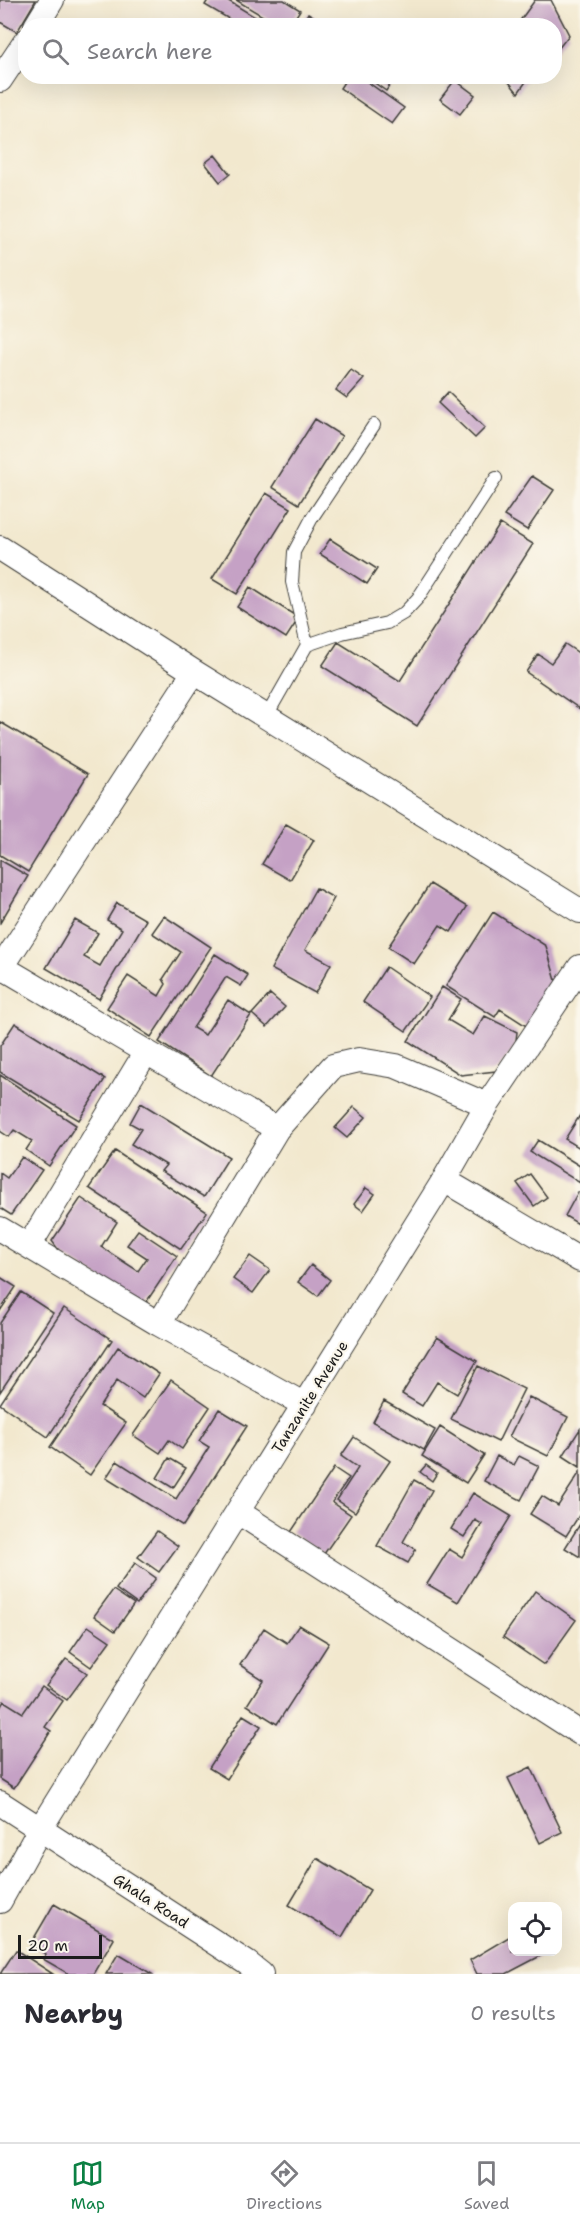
<!DOCTYPE html>
<style>
:root{--surface:#fff;--page:#f2f2f3;--text:#2b2b33;--muted:#7c7c81;--line:#e1e1e2;--accent:#0b8043}
body{margin:0;font-family:"Shantell Sans",sans-serif;background:var(--page);color:var(--text)}
.controls{position:absolute;right:18px;bottom:18px;display:grid;overflow:hidden;border-radius:12px;box-shadow:0 6px 24px #0002}
.controls button{width:54px;height:54px;display:grid;place-items:center;padding:0;border:0;border-bottom:2px solid var(--line);background:var(--surface);color:var(--text);font:30px sans-serif}
.scale{position:absolute;left:18px;bottom:15px;width:84px;box-sizing:border-box;padding-left:6px;border:3px solid #1c1c1c;border-top:0;font-size:16px;line-height:21px;white-space:nowrap;color:#1c1c1c;-webkit-text-stroke:4px #fbf7ec;paint-order:stroke}
.list{margin:0;padding:0;list-style:none}
h2{display:flex;justify-content:space-between;align-items:center;height:78px;margin:0;padding:0 24px;font-size:26px}
h2 small{font-size:20px;font-weight:400;color:var(--muted)}
.icon{flex:none;width:33px;height:33px;fill:none;stroke:currentColor;stroke-width:2;stroke-linecap:round;stroke-linejoin:round}
.map{position:relative;flex:none;width:580px;height:1974px;overflow:hidden}
.search{position:absolute;background:var(--surface);box-shadow:0 6px 24px #0002;left:18px;right:18px;top:18px;height:66px;display:flex;align-items:center;gap:15px;box-sizing:border-box;padding:0 21px;border-radius:24px;color:var(--muted);font-size:22px}
.sheet{height:168px;background:var(--surface)}
nav{display:flex;justify-content:space-around;align-items:center;box-sizing:border-box;height:84px;border-top:2px solid var(--line);background:var(--surface);font-size:16px;color:var(--muted)}
nav a{display:grid;justify-items:center;gap:3px}
nav .on{color:var(--accent)}
.map>svg:first-child{display:block}
.building{fill:#c5a1c5}
.lines{fill:none;stroke-linecap:round;stroke-linejoin:round}
.lane-casing{stroke:#3c3b37;stroke-width:14}
.street-casing{stroke:#3c3b37;stroke-width:26}
.lane{stroke:#fff;stroke-width:12}
.street{stroke:#fff;stroke-width:24}
.labels{text-anchor:middle;stroke-width:4.5;stroke-linejoin:round;paint-order:stroke}
.street-label{font-size:15px;fill:#1c1c1c;stroke:#fbf7ec}
</style>
<div class="map">
<svg width="580" height="1974" viewBox="0 0 580 1974">
<rect width="100%" height="100%" fill="#fbf7ec"/>
<filter id="ink" filterUnits="userSpaceOnUse"><feTurbulence type="fractalNoise" baseFrequency=".0167" numOctaves="2"/><feDisplacementMap in="SourceGraphic" scale="12" xChannelSelector="R" yChannelSelector="G"/><feConvolveMatrix kernelMatrix="1 2 1 2 8 2 1 2 1" color-interpolation-filters="sRGB"/></filter>
<filter id="wash" filterUnits="userSpaceOnUse"><feTurbulence type="fractalNoise" baseFrequency=".008" numOctaves="4" result="noise"/><feDisplacementMap in="SourceGraphic" scale="24" xChannelSelector="R" yChannelSelector="G"/><feGaussianBlur stdDeviation="1.35" result="paint"/><feColorMatrix in="noise" values="0 0 0 0 0 0 0 0 0 0 0 0 0 0 0 0 0 1.4 0 .05"/><feComposite in="paint" operator="in"/></filter>
<g filter="url(#wash)">
<rect width="100%" height="100%" fill="#f2e8ce"/>
<g id="blocks">
<path class="building" d="M0 0H36L17 32 0 22Z
M208 0H227L270 26H241L205 5Z
M236 0H284L300 10 290 26H279Z
M535 0H551L569 35 554 54V26H522L519 22Z
M308 13 329 26H301Z
M348 76H359L404 108 392 124 340 88Z
M365 76H396L386 91Z
M504 76H530L518 93Z
M455 80 475 95 460 114 440 99Z
M215 155 230 174 220 182 205 163Z
M351 370 364 379 347 398 336 390Z
M448 392 485 428 475 438 438 403Z
M315 419 342 436 299 504 272 487Z
M532 476 554 490 527 530 504 516Z
M266 493 291 508 237 594 212 579Z
M500 524 533 544 417 726 322 666 338 642 400 681Z
M330 539 377 569 367 584 320 554Z
M250 587 299 618 286 638 237 607Z
M565 644 580 654V709L526 672 538 654 551 663Z
M0 722 88 774 28 872 0 855Z
M286 824 314 840 290 880 262 864Z
M0 860 28 876 0 923Z
M430 884 467 907 451 932 440 925 414 964 388 947Z
M316 888 334 898 305 950 331 964 315 993 271 969Z
M117 903 146 920 99 999 46 968 75 920 98 933 84 957 100 966 122 929 107 920Z
M493 912 546 946 559 991 534 1031 500 1009 495 1017 446 986Z
M164 916 211 947 151 1037 107 1008 128 976 159 996 166 984 163 979 181 952 152 933Z
M215 954 248 975 241 986 226 977 193 1028 205 1035 228 1000 251 1015 211 1076 159 1042Z
M386 967 430 997 406 1031 363 1002Z
M442 987 461 999 448 1020 473 1035 485 1016 517 1032 515 1048 496 1071 461 1075 408 1041Z
M270 994 285 1007 267 1027 252 1014Z
M15 1023 105 1079 79 1120 0 1072V1046Z
M0 1075 76 1125 49 1166 26 1150 32 1141 14 1130 9 1137 0 1131Z
M141 1103 229 1157 204 1197 161 1171 166 1165 131 1144 141 1129 130 1123Z
M354 1107 366 1117 347 1138 335 1128Z
M580 1115V1148L565 1139Z
M538 1140 580 1166V1183L530 1152Z
M115 1151 207 1212 181 1249 89 1188Z
M22 1157 42 1170 11 1215 0 1208V1173L7 1178Z
M530 1174 547 1197 534 1206 517 1183Z
M366 1188 375 1194 363 1211 354 1204Z
M578 1192 580 1193V1225L565 1216Z
M81 1198 117 1222 101 1247 138 1271 147 1258 127 1245 138 1230 177 1256 143 1307 60 1252 52 1241Z
M250 1256 270 1270 253 1293 233 1279Z
M311 1265 330 1280 318 1296 298 1282Z
M0 1277 16 1287 0 1311Z
M21 1292 53 1313 0 1392V1323Z
M64 1308 112 1340 48 1437 0 1404Z
M437 1337 477 1361 457 1394 437 1382 422 1406 402 1394Z
M118 1347 159 1374 143 1398 117 1380 100 1406 126 1423 90 1475 50 1447Z
M478 1366 524 1389 498 1442 451 1419Z
M171 1380 210 1407 182 1449 169 1440 160 1453 133 1435Z
M529 1397 568 1417 548 1456 509 1437Z
M384 1401 435 1430 424 1450 373 1422Z
M219 1409 247 1426 183 1526 106 1478 117 1461 176 1499 209 1447 199 1441Z
M440 1427 484 1455 466 1483 422 1456Z
M580 1429V1467L563 1456Z
M354 1437 390 1461 355 1512 337 1500 358 1468 341 1456Z
M497 1456 514 1465 519 1456 539 1466 521 1500 484 1481Z
M169 1458 186 1468 173 1488 157 1478Z
M426 1465 437 1473 432 1481 420 1472Z
M334 1468 349 1478 332 1502 351 1515 324 1554 291 1532Z
M580 1472V1514L566 1536 530 1514 542 1496 558 1506Z
M414 1480 432 1490 403 1542 416 1549 408 1563 377 1546Z
M473 1493 511 1516 458 1602 427 1584 449 1549 462 1557 482 1524 475 1520 464 1537 451 1529Z
M580 1524V1557L565 1548Z
M157 1531 178 1546 159 1572 138 1557Z
M135 1563 156 1578 137 1604 116 1589Z
M113 1590 134 1604 115 1631 94 1616Z
M535 1591 576 1620 544 1665 503 1637Z
M299 1625 329 1643 277 1724 247 1705 263 1680 240 1665 264 1628 287 1643Z
M88 1626 110 1641 91 1667 70 1652Z
M66 1659 87 1673 67 1700 46 1685Z
M42 1686 63 1701 45 1727 51 1731 14 1788 0 1779V1708L4 1701 23 1713Z
M243 1715 261 1726 227 1779 209 1768Z
M531 1767 562 1832 540 1843 508 1778Z
M317 1858 370 1890 342 1937 289 1905Z
M54 1904 114 1939 93 1974H69L43 1959 46 1954 30 1945Z
M512 1935V1952H545L546 1953 506 1974H477L470 1960Z
M16 1950 53 1974H0Z
M118 1954 152 1974H106Z"/>
</g>
</g>
<g filter="url(#ink)">
<use href="#blocks" fill-opacity="0" stroke="#3c3b37" stroke-width="1.5"/>
<g class="lines">
<defs>
<path id="lane" d="M307 645 292 582 294 552 312 518 374 425
M266 717 307 645 342 633 387 623 404 613 418 598 496 478"/>
<path id="street" d="M36 26 52 0
M0 80 26 41
M0 548 194 672 580 911
M2 967 277 1129
M0 970 194 672
M444 1180 580 1260
M0 1229 159 1324 305 1405
M29 1246 146 1052
M159 1324 277 1129 333 1066 359 1060 396 1066 487 1105
M238 1512 580 1733
M0 1803 247 1963 261 1974
M0 1901 40 1829 444 1180 487 1105 580 967"/>
</defs>
<use href="#lane" class="lane-casing"/>
<use href="#street" class="street-casing"/>
<use href="#lane" class="lane"/>
<use href="#street" class="street"/>
</g>
</g>
<g class="labels">
<g class="street-label">
<text transform="translate(310 1397) rotate(-58)" y="5">Tanzanite Avenue</text>
<text transform="translate(151 1901) rotate(33)" y="5">Ghala Road</text>
</g>
</g>
</svg>
<div class="controls">
<button><svg class="icon" aria-label="locate" viewBox="0 0 24 24"><circle cx="12" cy="12" r="6"/><path d="M12 2v4M12 18v4M2 12h4M18 12h4"/></svg></button>
</div>
<div class="scale">20 m</div>
<div class="search"><svg class="icon" aria-label="search" viewBox="0 0 24 24"><circle cx="10" cy="10" r="6"/><path d="M15 15l6 6"/></svg>Search here</div>
</div>
<section class="sheet">
<h2>Nearby<small>0 results</small></h2>
<ul class="list">
</ul>
</section>
<nav>
<a class="on"><svg class="icon" aria-label="map" viewBox="0 0 24 24"><path d="M3 6l6-2 6 2 6-2v14l-6 2-6-2-6 2zM9 4v14M15 6v14"/></svg>Map</a>
<a><svg class="icon" aria-label="directions" viewBox="0 0 24 24"><path d="M12 3l9 9-9 9-9-9zM9 14v-3h6M13 9l2 2-2 2"/></svg>Directions</a>
<a><svg class="icon" aria-label="saved" viewBox="0 0 24 24"><path d="M7 4h10v16l-5-4-5 4z"/></svg>Saved</a>
</nav>
